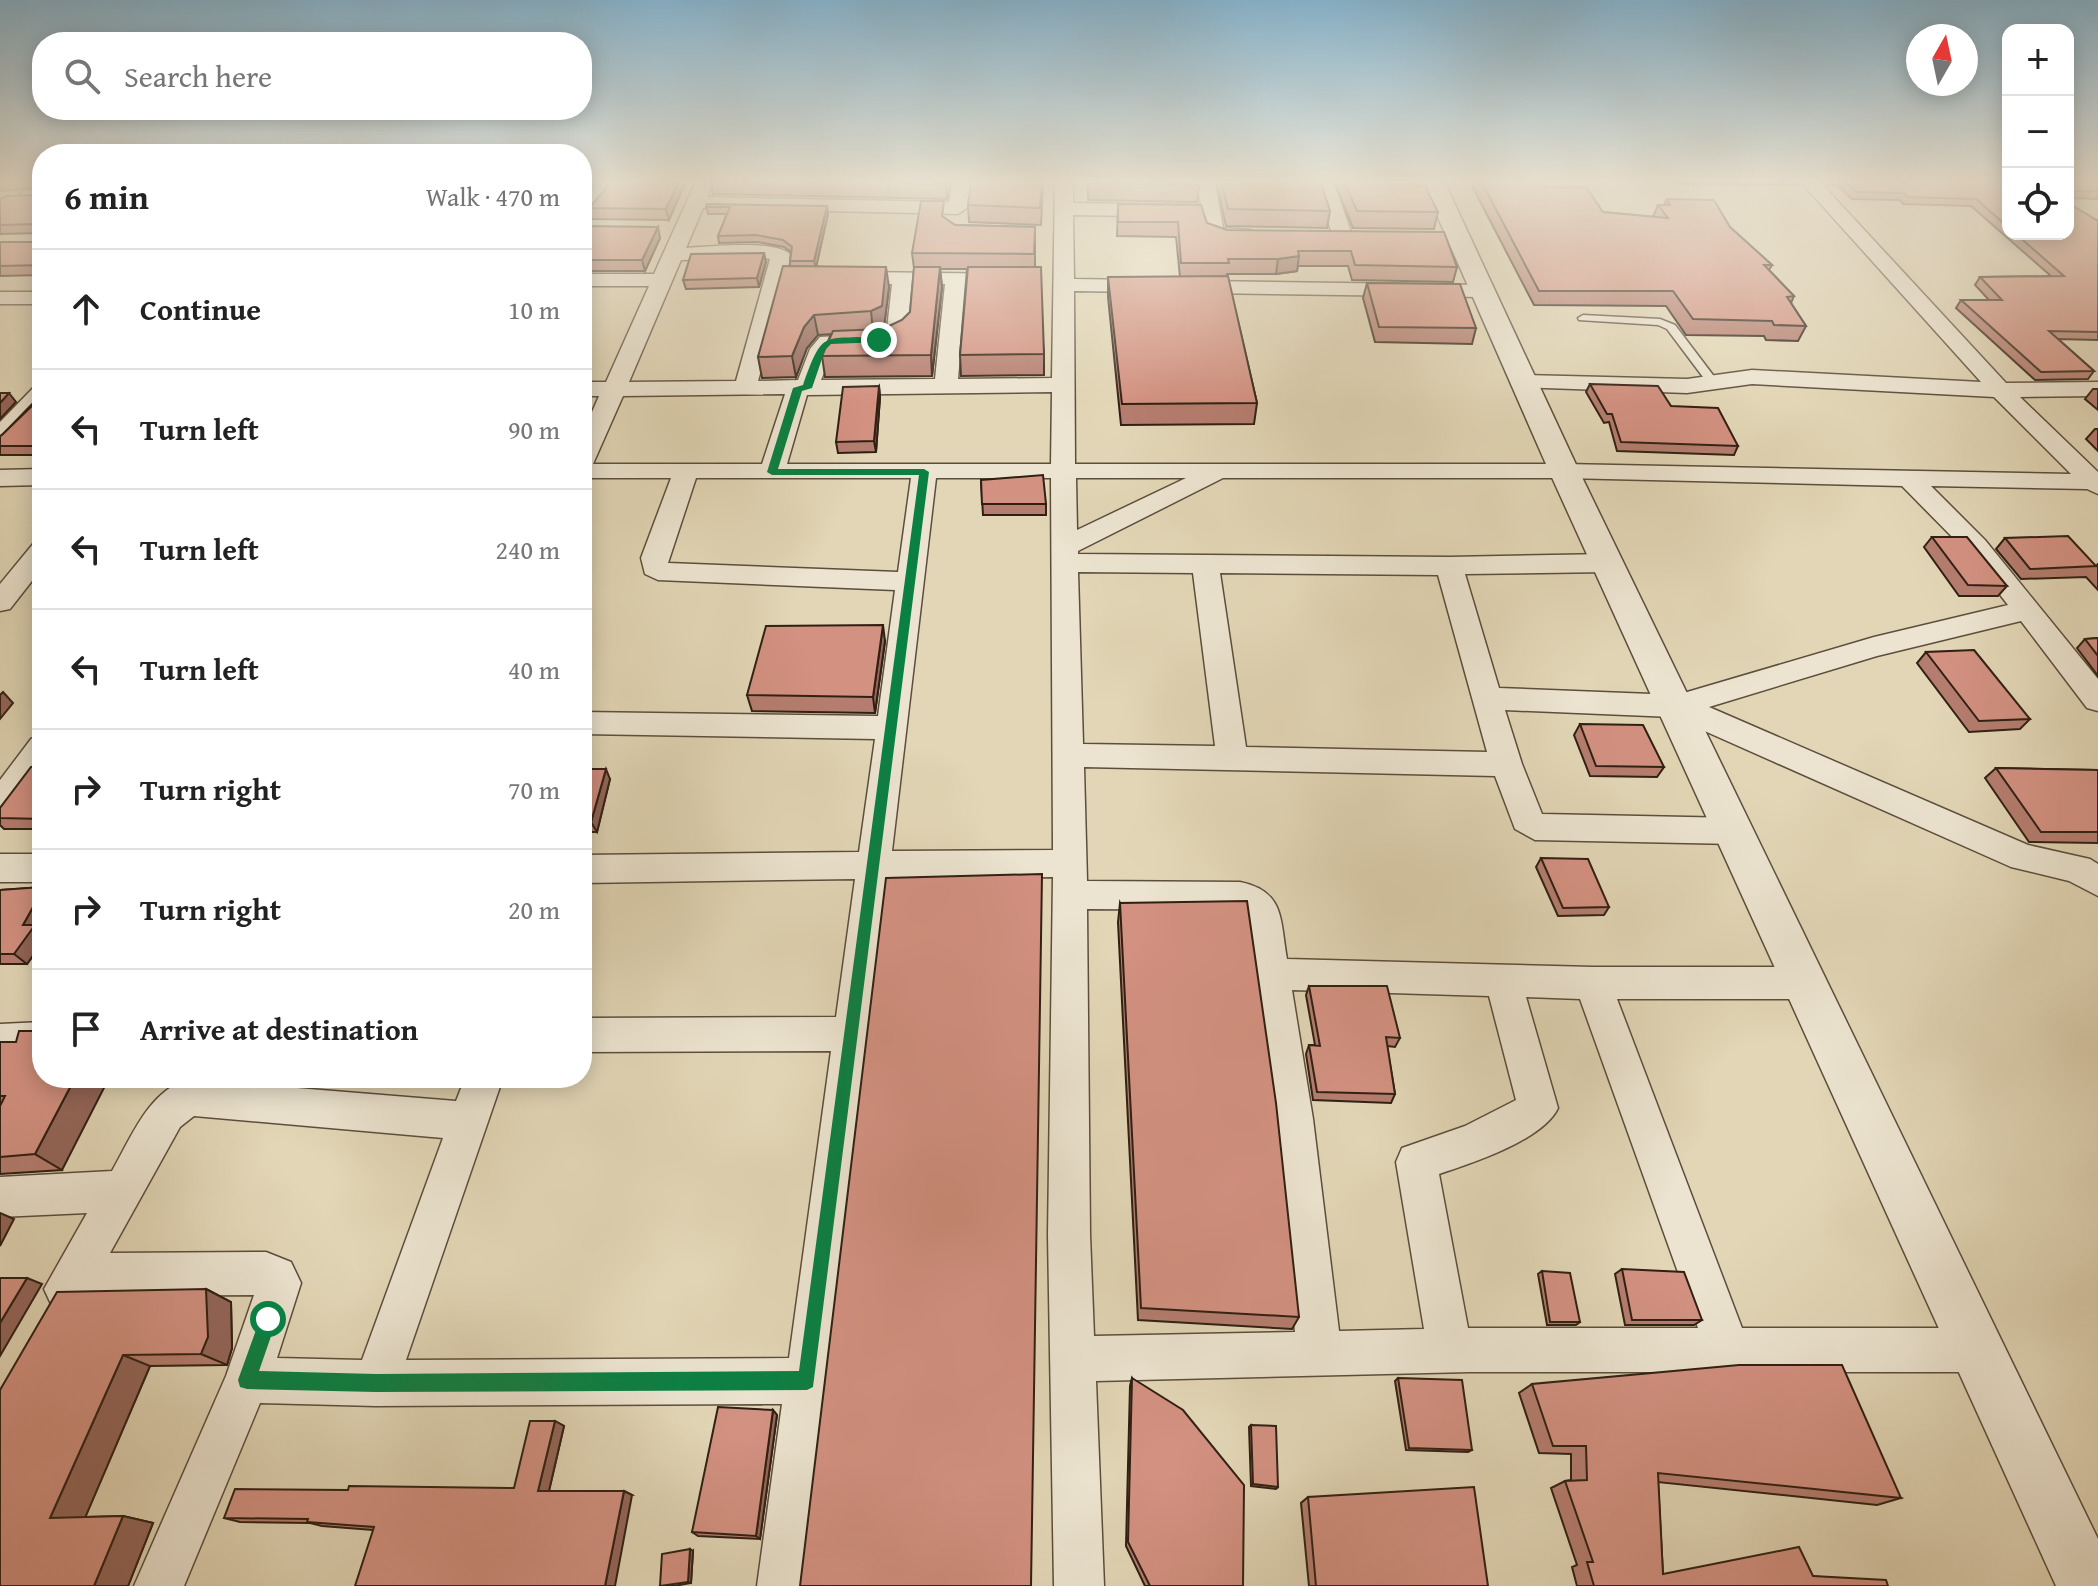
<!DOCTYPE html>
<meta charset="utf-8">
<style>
:root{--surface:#fff;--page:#f2f2f2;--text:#222;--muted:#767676;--line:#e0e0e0}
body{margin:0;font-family:"Gentium Book Plus",serif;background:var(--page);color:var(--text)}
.controls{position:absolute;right:24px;top:24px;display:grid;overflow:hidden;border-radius:16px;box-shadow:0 4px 20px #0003}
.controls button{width:72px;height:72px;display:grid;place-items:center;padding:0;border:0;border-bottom:2px solid var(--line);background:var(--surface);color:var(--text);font:40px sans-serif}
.compass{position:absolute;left:1906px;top:24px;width:72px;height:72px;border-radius:50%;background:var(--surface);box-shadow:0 4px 20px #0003;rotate:9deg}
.stop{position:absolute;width:24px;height:24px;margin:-18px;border:6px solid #0b8043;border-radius:50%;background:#fff}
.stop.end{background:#0b8043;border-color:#fff;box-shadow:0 2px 8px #0008}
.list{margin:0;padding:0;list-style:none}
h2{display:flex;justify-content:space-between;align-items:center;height:104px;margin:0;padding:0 32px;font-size:34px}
h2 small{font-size:26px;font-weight:400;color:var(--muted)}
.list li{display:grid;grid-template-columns:52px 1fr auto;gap:24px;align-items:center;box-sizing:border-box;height:120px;padding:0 32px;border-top:2px solid var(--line)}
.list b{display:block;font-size:30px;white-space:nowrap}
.list em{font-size:26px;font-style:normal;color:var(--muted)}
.icon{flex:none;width:44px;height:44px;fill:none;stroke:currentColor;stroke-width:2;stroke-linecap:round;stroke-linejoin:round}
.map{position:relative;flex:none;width:2098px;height:1586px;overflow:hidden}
.search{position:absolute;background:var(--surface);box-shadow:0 4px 20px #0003;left:32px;top:32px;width:560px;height:88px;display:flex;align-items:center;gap:20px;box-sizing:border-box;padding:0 28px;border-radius:32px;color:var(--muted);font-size:30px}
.panel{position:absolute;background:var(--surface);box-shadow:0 4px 20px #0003;left:32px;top:144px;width:560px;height:944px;border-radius:32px}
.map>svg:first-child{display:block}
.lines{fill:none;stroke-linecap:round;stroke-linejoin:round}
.service-casing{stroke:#5c4e3c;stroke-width:3}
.minor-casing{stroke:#5c4e3c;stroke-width:3}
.tertiary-casing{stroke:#5c4e3c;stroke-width:3}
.service{fill:#ece4d0;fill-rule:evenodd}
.minor{fill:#ece4d0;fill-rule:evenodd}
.tertiary{fill:#ece4d0;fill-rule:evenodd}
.wall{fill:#b57d6f;stroke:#302013;stroke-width:2}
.shaded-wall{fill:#94665a;stroke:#302013;stroke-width:2}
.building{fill:#d39181;stroke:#302013;stroke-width:2}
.route{fill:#0b8043}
</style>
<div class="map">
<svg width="2098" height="1586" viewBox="0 0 2098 1586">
<rect width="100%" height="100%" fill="#e2d6b6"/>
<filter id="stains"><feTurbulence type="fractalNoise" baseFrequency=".0025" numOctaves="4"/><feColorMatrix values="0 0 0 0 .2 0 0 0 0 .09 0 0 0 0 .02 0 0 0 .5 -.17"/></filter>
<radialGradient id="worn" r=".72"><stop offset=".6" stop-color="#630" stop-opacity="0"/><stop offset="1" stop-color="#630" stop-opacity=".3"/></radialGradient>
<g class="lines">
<defs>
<path id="service" d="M1583 315 1660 319 1675 325 1719 383 1709 385 1667 329 1658 325 1579 320 1578 318Z"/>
<path id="minor" d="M12 181H31L10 203 0 204V192Z
M596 181H614C606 196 600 215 582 221V204Z
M696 181H714L707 197 949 202 953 181H971L967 208 958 214 703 208 686 248C709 247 776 239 791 255L787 271 1015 274 1018 278 1008 284H966L958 379 1052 378 1055 181H1073V203L1201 205 1197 181H1215L1223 228 1251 230 1261 236 1251 242 1211 238 1204 231 1202 217 1073 215 1074 279 1482 285 1492 291 1482 297 1074 291 1075 464H1564L2071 474 1994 397 1752 384 1687 393 1516 387 1513 382 1516 377 1524 375 1687 379 1752 370 1981 382 1800 181H1819L2006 383 2098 382V396L2020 397 2098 472V494L2087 489 1931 486 1985 540 2098 679V711L2087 708 2021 621 1877 656 1709 707 2028 845 2090 859 2098 864V896L2069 881 2011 867 1673 717 1505 710 1522 764 1542 814 1736 818 1748 822 1752 831 1748 840 1736 844 1535 840 1515 829 1495 776 1084 767 1087 881 1240 882C1285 891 1280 920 1287 959L1593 967H1808L1821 972 1826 983 1821 994 1808 999H1617L1742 1328H1979L1995 1334 2001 1350 1995 1366 1979 1372H1470L1096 1381 1104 1586H1054L1048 1235 1053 877 889 879 807 1586H757L782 1404 376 1406 260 1403 184 1586H134L226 1376 254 1295 86 1296 81 1304 66 1311 51 1304 44 1289 87 1213 0 1217V1177L112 1171C132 1136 147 1094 187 1079L456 1101 465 1078H503L406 1360 789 1358 831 1051 582 1052V1018L836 1017 855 879 582 883V855L859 852 875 739 582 734V712L878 716 895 590 658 580 645 574 641 558 671 478H582V435L599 396H582V382H606L649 286H582V274H654ZM761 258 770 259 736 381 629 382 681 260ZM784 283 892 284 887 329 874 334 820 337 810 349 798 380 758 381ZM913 284H945L935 379 821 380 834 348C858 349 893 353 909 332ZM1052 392 1051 464H787L807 395ZM785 394 762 464H593L623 396ZM696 478H911L898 572 668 563ZM936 478H1051L1053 850 892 851ZM1076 478H1186L1077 530ZM1223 478H1564L1902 486 1967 552 2008 605 1874 637 1677 695 1499 688 1465 574 1608 572 1617 569 1621 563 1617 557 1608 554 1449 557 1078 554V551ZM1078 572 1193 573 1215 746 1083 744ZM1220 573 1438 575 1487 752 1246 747ZM1087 909 1240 910 1245 914 1273 1119 1295 1332 1094 1336 1090 1235ZM1292 990 1489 996 1516 1100 1465 1126 1402 1148 1396 1162 1424 1329 1339 1331 1313 1119ZM1526 997 1580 999 1698 1328H1468L1439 1174C1472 1163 1543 1140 1558 1108ZM194 1116 443 1138 362 1360 277 1358 301 1283 291 1262 266 1252 110 1253 180 1127Z
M1315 181H1333L1353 237 1350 241 1343 243 1333 237Z
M0 292H42V304H0Z
M42 385V406L8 441 0 443V422L34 387Z
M42 469V485L0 486V470Z
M42 541V568L10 609 0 611V584L33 544Z
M42 735V770L11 813 0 817V780L31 739Z
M0 854H42V882H0Z
M42 1022V1056L0 1058V1024Z"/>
<path id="tertiary" d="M1422 181H1444L1579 471 2098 1539V1586H2056L1549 471Z"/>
</defs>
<use href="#service" class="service-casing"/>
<use href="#minor" class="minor-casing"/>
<use href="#tertiary" class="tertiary-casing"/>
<use href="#service" class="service"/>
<use href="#minor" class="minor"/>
<use href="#tertiary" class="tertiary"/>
</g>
<path class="wall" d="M0 181H42V275L0 276V242H36L38 233 0 234V199L38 195V188L0 191Z
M609 181H686L669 220 592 219 589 208 605 190Z
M711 181H951L947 199 713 194Z
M1043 181 1041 225 969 222 968 205Z
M1088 181 1199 185 1197 202 1088 200Z
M1216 181H1320L1330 211 1327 228 1226 226Z
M1334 181H1414L1416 186 1438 212 1434 229 1353 228Z
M1475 181H1539L1543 187 1603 212 1653 217 1658 205H1664L1667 199 1730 227 1772 265 1769 270 1794 296 1791 303 1806 326 1798 341 1766 340 1764 336 1686 335 1666 306 1534 305 1473 188Z
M1676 181H1801L1799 185 1677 184Z
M1822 181H2008V234H2068L2098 221V340L2058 339 2094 371 2088 379 2035 380 1956 308 1961 300H1989L1975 285 1980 277 2051 276 1971 206 1903 204 1900 200 1852 199 1837 185H1827Z
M2068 181H2098V199L2068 198Z
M707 204 828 214 816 266 889 287 884 327 879 329H883L902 320 910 312 914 268 912 253 944 218 955 225 1035 227V267L1044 354V375L961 376 960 355 967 269H940L942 287 932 376 825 377 822 356 831 334 818 335 807 348 796 377 762 378 758 357 790 266V261L791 252 784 247 758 242 719 243 718 236 727 214H708L706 207Z
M1118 204 1207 223 1227 230 1457 267 1453 282 1352 280 1348 266H1298L1297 271 1276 274H1227L1257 403 1254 424 1121 425 1108 297V277H1180L1176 237 1117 236Z
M582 226 660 238 645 271H582Z
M766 262 759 287 686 289 683 280Z
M1367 283 1476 328 1472 344 1375 342 1363 298Z
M1590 384 1671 406 1738 446 1734 455 1617 451 1609 422 1604 423 1586 392Z
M879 386 880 397 876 452 838 453 836 442Z
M2093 389H2098V410L2085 399Z
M42 394V455H0V436L2 435Z
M2095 429H2098V451L2086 439Z
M981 480 1046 504V515H983Z
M1932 537 2007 586 1998 596H1959L1924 547Z
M2005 538 2096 566 2098 564V590L2086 577 2021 579 1996 549Z
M2098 638V676L2077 648 2085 639Z
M885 641 875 713 752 711 747 695Z
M1926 652 2030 719 2020 729 1969 732 1917 663Z
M1580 724 1664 767 1657 777 1590 776 1574 735Z
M42 766V829H4L0 825V808Z
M1996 768 2098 770V843L2029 842 1985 778Z
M582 769 610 779 597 832H582Z
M1541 858 1609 907 1604 915 1558 916 1536 867Z
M42 887V923L39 928 42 931V943L27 964H0V890Z
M1120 903 1299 1317 1292 1329 1138 1320 1118 922Z
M1309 986 1400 1038 1395 1047 1387 1046 1395 1094 1391 1103 1313 1100 1306 1054 1309 1045H1315L1306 995Z
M0 1042 62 1170 0 1174Z
M1622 1269 1702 1320 1694 1325H1625L1615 1274Z
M1542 1271 1580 1322 1576 1325H1547L1538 1274Z
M206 1289 231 1302 232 1348 227 1365 150 1366 85 1517 123 1516 153 1523 128 1586 0 1390Z
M1132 1378 1243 1586H1145L1126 1546 1130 1386Z
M1398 1378 1472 1450 1468 1452 1406 1450 1395 1381Z
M1532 1384 1901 1498 1877 1505 1658 1482 1663 1574 1813 1576 1888 1586H1577L1572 1567 1577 1565 1551 1488 1565 1481 1571 1480V1454L1539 1453 1519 1393Z
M773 1410 777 1415 760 1539 698 1536 692 1532Z
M555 1421 564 1426 549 1491H624L632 1495 373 1530 322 1526 310 1523 240 1522 224 1518 348 1490 514 1488Z
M1251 1425 1278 1487 1276 1489 1251 1486 1249 1427Z
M1308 1497 1488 1586H1309L1301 1503Z
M693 1551 691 1583 674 1586H660Z"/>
<path class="shaded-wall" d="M583 181H593L582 198V183Z
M679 181H686L669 220 666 209Z
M946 181H951L947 199 945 182Z
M827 206 828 214 816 268 814 261Z
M658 227 660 238 645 271 642 260Z
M764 253 766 262 759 287 757 278Z
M1299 256 1297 271 1276 274 1278 259Z
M886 267 889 287 884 327 873 331 871 311Z
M940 267 942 287 932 376 931 355Z
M814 315 818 335 807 348 796 377 792 356 804 327Z
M879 386 880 397 876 452 874 441Z
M9 393 16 402 0 419V403Z
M883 625 885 641 875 713 873 697Z
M3 692 13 703 0 719V695Z
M606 769 610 779 597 832 591 822Z
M42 891V923L39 928 42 931V943L27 964 14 954 23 925Z
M75 1078H109L62 1170 35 1154Z
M0 1213 14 1219 0 1246Z
M27 1278 42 1284 0 1356V1323Z
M206 1289 231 1302 232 1348 227 1365 201 1354Z
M123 1355 150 1366 82 1525 50 1518Z
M773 1410 777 1415 760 1539 756 1536Z
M555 1421 564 1426 548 1495 538 1491Z
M624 1491 632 1495 615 1586H605Z
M123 1516 153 1523 128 1586H94Z
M690 1549 693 1551 691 1583 688 1582Z"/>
<path class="building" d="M38 181H42V265L0 266V242H36L39 227 36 224 0 225V199L6 196 38 195Z
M609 181H679L666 209 589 208 605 190Z
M863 181H946L945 182Z
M971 181H1042L1040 208 968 205Z
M1088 181H1199V185L1088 183Z
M1221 181H1320L1330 211 1228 209Z
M1344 181H1414L1416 186H1425L1438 212 1357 211Z
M1481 181H1539L1543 187H1586L1603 212 1668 218 1658 205H1670L1667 199 1714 200 1730 227 1772 265H1764L1794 296 1787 297 1806 326 1774 325 1772 321 1693 319 1673 291H1539Z
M1844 181H2008V227L1976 199 1907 197 1904 193 1856 192Z
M2068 181H2098V191H2068Z
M921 201H944L942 216 955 225 1035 227 1034 254 912 253Z
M2068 203 2098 221V332L2049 331 2094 371 2041 372 1961 300H2002L1980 277 2064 276 2016 234H2068Z
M707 204 827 206 814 261H790L792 247 783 240 756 235 718 236 730 207H706Z
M1118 204 1201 205 1207 223 1227 230 1444 232 1457 267 1355 265 1351 251H1298L1299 256 1278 259H1228L1229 263H1181L1178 222H1118Z
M582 226 658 227 642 260H582Z
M764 253 757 278 683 280 691 254Z
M783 266 886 267 882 306 871 311 814 315 804 327 792 356 758 357Z
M914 267H940L931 355 822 356 833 331 883 329 902 320 910 312Z
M968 267H1041L1044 354 960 355Z
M1228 276 1257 403 1122 404 1108 277Z
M1367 283 1460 284 1476 328 1379 327Z
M1590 384 1658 386 1671 406 1718 408 1738 446 1621 442 1612 414H1607Z
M879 386 874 441 836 442 843 387Z
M0 393H9L0 403Z
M39 394H42V446H0V436L2 435 38 400Z
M1043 475 1046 504H982L981 480Z
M2068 536 2096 566 2030 569 2005 538Z
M1932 537H1967L2007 586 1968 585Z
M883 625 873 697 747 695 766 626Z
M2098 638V656L2085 639Z
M1974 650 2030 719 1979 721 1926 652Z
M1580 724 1643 725 1664 767 1596 766Z
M42 766V819L0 818V808L31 767Z
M1996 768 2098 770V832H2041Z
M582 769H606L591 822H582Z
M1541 858 1588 859 1609 907 1563 908Z
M1042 874 1031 1586H800L886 878Z
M42 887V891L23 925H35L14 954H0V890Z
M1247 901 1276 1103 1299 1317 1141 1308 1120 903Z
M1309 986H1387L1400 1038 1386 1037 1395 1094 1317 1092 1309 1045 1320 1046Z
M19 1031H42V1078H75L35 1154 0 1157V1106L5 1096H0V1042H16Z
M1622 1269 1684 1272 1702 1320H1632Z
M1542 1271 1570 1273 1580 1322H1550Z
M0 1278H27L0 1323Z
M206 1289 208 1337 201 1354 123 1355 50 1518 123 1516 94 1586H0V1390L57 1292Z
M1739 1365H1842L1901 1498 1658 1473 1663 1574 1799 1547 1813 1576 1886 1580 1888 1586H1594L1587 1562H1593L1565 1481 1587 1480 1586 1446H1553L1532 1384Z
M1132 1378 1183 1410 1244 1485 1243 1586H1150L1128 1542Z
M1398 1378 1462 1380 1472 1450 1409 1448Z
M718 1407 773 1410 756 1536 692 1532Z
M530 1421H555L538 1491H624L605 1586H355L374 1527 307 1522 308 1519 224 1518 235 1489 348 1490 349 1486 514 1488Z
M1251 1425 1276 1426 1278 1487 1253 1484Z
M1474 1487 1488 1586H1316L1308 1497Z
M690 1549 688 1582 660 1586 662 1554Z"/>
<linearGradient id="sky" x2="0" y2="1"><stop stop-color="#87b6d1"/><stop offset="0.45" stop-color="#f2edde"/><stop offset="1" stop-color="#f2edde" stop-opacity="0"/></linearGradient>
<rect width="2098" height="403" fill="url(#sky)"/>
<path class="route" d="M879 337 882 342 831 344 825 350 812 388 802 391 778 469H924L929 472 813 1387 807 1390 376 1392 247 1389 240 1387 238 1380 260 1319 262 1313 268 1311 275 1313 277 1319 259 1371 376 1374 799 1371 919 475H772L767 472 793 388 803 385C823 329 822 339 879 337Z"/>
<rect width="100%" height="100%" filter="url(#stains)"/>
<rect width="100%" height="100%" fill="url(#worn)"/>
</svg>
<div class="controls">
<button>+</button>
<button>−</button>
<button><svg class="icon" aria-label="locate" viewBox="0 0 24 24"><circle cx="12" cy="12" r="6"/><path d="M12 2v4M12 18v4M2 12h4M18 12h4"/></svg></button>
</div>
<svg class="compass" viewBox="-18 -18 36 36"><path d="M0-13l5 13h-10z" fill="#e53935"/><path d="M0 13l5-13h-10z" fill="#767676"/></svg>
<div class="stop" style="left:268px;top:1319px"></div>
<div class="stop end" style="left:879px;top:340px"></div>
<div class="search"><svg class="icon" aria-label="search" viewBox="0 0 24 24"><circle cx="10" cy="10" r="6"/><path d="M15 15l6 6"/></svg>Search here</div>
<section class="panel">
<h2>6 min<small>Walk · 470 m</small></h2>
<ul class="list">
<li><svg class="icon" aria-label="ahead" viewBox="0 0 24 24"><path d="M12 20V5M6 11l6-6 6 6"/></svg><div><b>Continue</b></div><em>10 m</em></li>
<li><svg class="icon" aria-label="left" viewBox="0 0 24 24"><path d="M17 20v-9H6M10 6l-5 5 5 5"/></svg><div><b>Turn left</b></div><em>90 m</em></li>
<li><svg class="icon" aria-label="left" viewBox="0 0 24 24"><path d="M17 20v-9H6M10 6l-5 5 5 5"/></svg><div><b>Turn left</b></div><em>240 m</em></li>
<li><svg class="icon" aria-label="left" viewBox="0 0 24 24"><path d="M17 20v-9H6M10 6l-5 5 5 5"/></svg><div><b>Turn left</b></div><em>40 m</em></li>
<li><svg class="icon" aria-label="right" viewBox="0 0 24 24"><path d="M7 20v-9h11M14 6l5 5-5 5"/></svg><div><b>Turn right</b></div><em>70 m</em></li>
<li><svg class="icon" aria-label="right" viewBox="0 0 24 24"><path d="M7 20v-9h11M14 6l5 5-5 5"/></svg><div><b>Turn right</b></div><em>20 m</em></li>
<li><svg class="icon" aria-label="arrive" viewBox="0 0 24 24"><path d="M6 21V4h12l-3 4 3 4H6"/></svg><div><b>Arrive at destination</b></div></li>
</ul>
</section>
</div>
